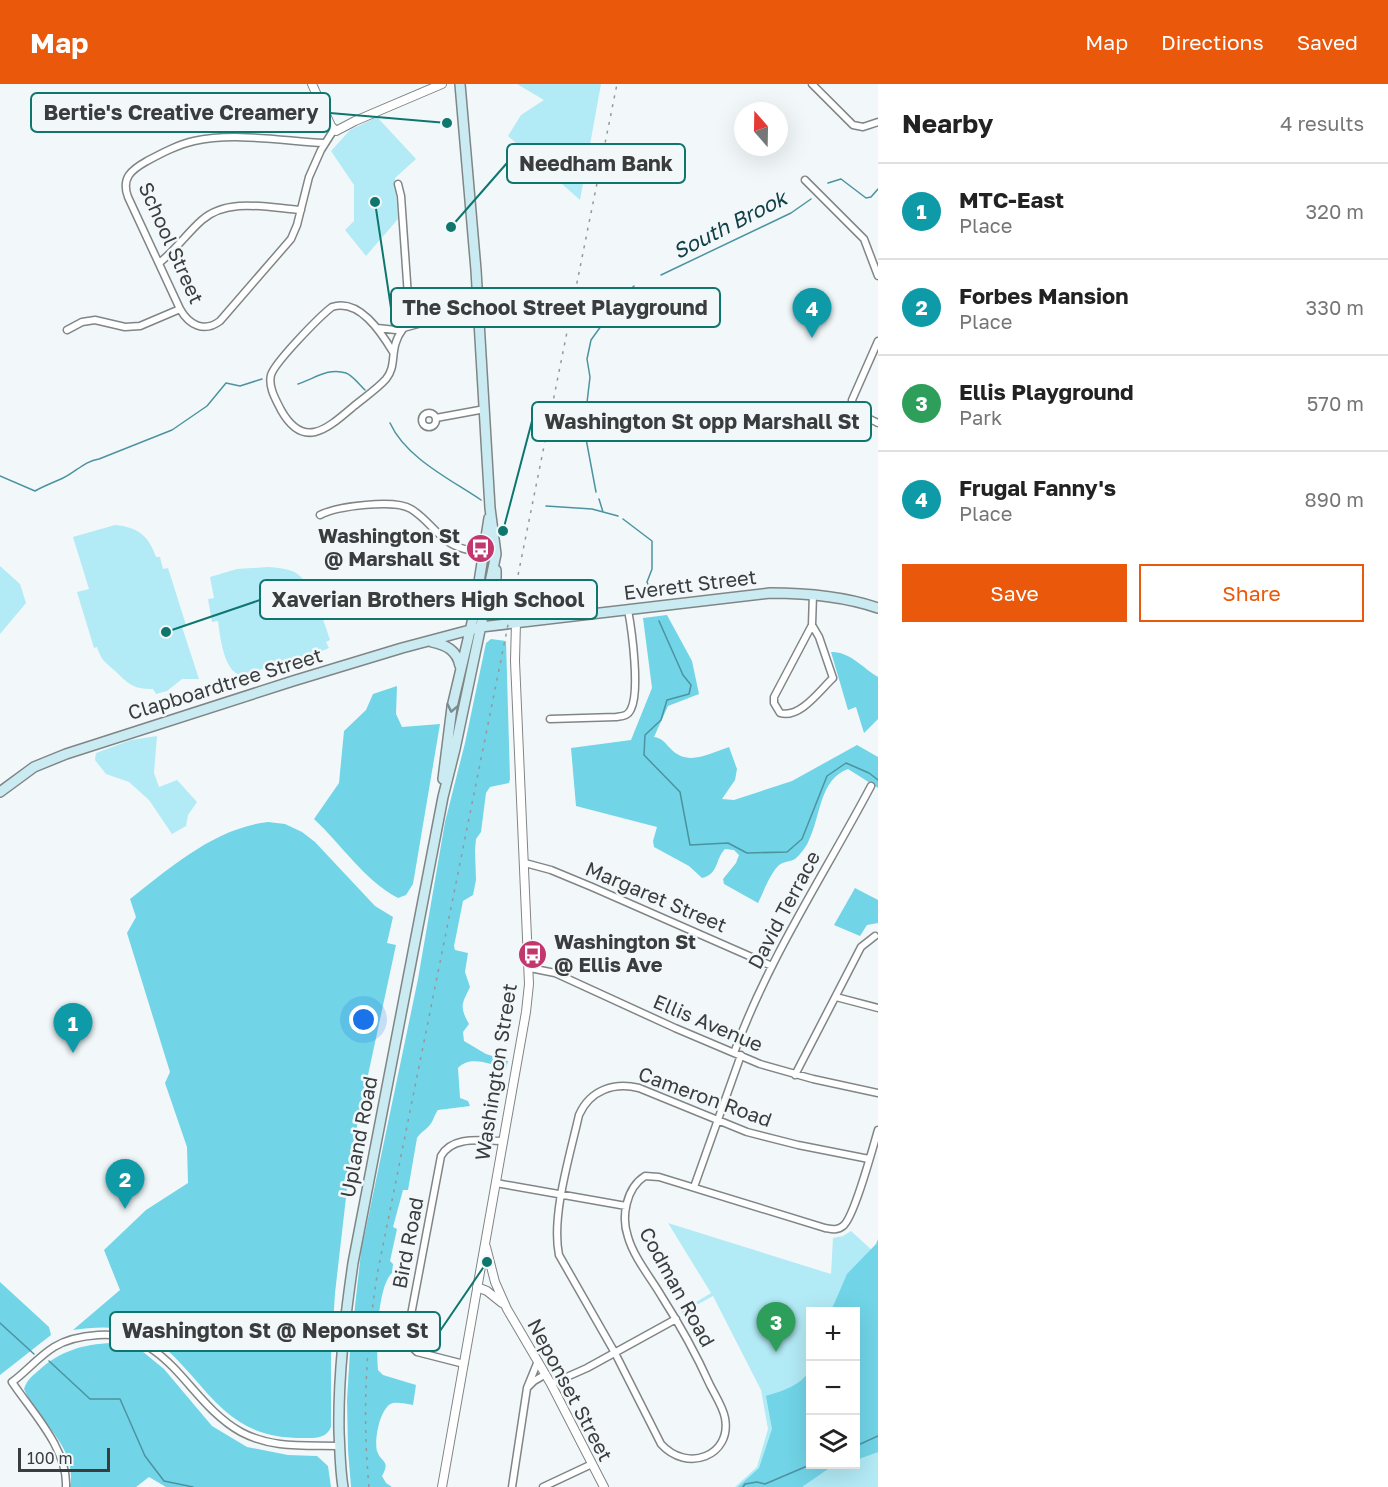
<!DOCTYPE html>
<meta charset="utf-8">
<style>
:root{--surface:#fff;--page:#f6f6f6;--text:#222;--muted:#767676;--line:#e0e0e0;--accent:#ea580c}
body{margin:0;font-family:"Golos Text",sans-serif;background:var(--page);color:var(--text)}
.controls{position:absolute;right:18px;bottom:18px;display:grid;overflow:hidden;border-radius:0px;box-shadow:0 6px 24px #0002}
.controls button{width:54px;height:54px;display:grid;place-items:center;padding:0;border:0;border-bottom:2px solid var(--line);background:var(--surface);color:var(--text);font:30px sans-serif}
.compass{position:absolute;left:734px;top:18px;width:54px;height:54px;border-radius:50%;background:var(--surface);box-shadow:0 6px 24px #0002;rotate:340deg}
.scale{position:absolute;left:18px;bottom:15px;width:92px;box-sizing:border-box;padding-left:6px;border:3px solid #3a3c3d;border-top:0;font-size:16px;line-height:21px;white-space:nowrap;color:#3a3c3d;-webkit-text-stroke:4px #f2f8fa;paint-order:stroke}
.you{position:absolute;left:364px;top:936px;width:21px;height:21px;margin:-15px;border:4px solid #fff;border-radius:50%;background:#1a73e8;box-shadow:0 0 0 9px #1a73e833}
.badge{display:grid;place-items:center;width:39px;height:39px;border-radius:50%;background:var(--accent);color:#fff;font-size:20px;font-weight:700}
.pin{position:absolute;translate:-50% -50px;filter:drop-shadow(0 2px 3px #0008)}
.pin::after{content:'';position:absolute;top:32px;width:21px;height:18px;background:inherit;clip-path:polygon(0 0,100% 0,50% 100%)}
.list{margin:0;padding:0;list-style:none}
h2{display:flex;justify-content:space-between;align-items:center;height:78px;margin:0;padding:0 24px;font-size:26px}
h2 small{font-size:20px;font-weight:400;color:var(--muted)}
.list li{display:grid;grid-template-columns:39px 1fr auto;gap:18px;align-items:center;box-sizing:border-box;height:96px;padding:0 24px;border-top:2px solid var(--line)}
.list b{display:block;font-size:22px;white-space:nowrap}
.list p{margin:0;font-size:20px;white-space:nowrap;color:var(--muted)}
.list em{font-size:20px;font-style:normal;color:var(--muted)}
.actions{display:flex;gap:12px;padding:18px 24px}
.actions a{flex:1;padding:14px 0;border:2px solid var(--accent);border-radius:0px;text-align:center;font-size:21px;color:var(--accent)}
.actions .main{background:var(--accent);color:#fff}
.icon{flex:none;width:33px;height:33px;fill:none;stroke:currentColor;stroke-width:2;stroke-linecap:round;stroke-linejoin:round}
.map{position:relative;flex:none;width:878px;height:1403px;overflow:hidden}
header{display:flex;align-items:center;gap:36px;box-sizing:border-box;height:84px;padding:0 30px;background:var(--accent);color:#fff}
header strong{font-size:28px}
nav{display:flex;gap:33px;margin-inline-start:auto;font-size:21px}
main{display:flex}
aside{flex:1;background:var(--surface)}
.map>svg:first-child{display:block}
.green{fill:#b2eaf5;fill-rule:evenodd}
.forest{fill:#71d4e7}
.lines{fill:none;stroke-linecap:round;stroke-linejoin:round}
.stream{stroke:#4c93a0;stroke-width:1.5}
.minor-casing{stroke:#808586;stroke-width:9}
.tertiary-casing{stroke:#808586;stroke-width:10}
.secondary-casing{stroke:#808586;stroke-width:12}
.minor{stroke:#fff;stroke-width:6}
.tertiary{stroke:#fff;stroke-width:8}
.secondary{stroke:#caebf1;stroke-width:9}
.rail{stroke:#94989a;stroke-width:1.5;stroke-dasharray:3 6;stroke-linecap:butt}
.oneway{stroke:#7b8b8e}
.labels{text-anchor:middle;stroke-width:5;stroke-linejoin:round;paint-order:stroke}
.street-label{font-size:20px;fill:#3a3c3d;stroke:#f2f8fa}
.poi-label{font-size:20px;font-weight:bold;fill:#3a3c3d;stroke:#f2f8fa;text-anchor:end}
.water-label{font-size:21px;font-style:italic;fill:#134149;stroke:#f2f8fa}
.leader{fill:none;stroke:#0f766e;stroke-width:2}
.callout-dot{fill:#0f766e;stroke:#f2f8fa;stroke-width:2}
.callout{fill:#f2f8fa;stroke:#0f766e;stroke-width:2}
.callout-label{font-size:21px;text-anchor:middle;font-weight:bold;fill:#3a3c3d}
</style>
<header>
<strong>Map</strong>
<nav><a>Map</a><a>Directions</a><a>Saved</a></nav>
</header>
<main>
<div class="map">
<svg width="878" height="1403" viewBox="0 0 878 1403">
<rect width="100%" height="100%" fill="#f2f8fa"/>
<path class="green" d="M517 0H601L580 116 508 52 521 31 544 16Z
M377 33 416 75 395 94 398 135 366 172 345 146 354 137V101L331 67 350 46Z
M115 441C138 443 149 452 156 473H160L163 485 168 484 186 541 182 543 199 595H182L167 607 156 610 153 605C132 605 129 600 114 586 104 577 102 577 97 563L94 564 77 508 89 505 73 453Z
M0 482 20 500 26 519 0 550Z
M268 483C279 484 291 484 300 492 312 502 325 540 330 556L326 558 329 564 284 582 282 579 242 591C224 590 220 552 218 537L212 538 208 515 214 514 210 493 237 485Z
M157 652 154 689 159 703 177 696 197 718 188 731 186 742 172 750 149 716 129 698 106 690 95 676 96 669 131 656Z
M668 1139 831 1190 833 1154 843 1152 851 1147 874 1168 878 1157V1403H735L757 1383 768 1345 761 1306 713 1212 682 1229 681 1227 711 1209ZM810 1228H856V1380H810Z"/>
<path class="forest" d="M667 531 692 577 699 610 668 622 654 653C662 654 665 659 670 664 687 683 708 670 729 663L737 685 735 696 722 715 734 716 792 697 857 661 878 673V704L848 685C819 696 821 732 809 756 807 762 800 771 795 775 790 778 783 777 778 782 769 792 764 807 758 819L724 800 723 795 736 779 739 771 734 766 725 765C715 775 719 790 702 794L689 782 654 763 653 757 657 743 576 722 571 664 631 656 652 604 643 534Z
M491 555 506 557 510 695 509 699 490 703 486 709 481 748 476 755 475 766 476 796 473 811 463 817 454 862 455 866 468 869 465 888 470 903C462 920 459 922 469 940L463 948 464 957 486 970 508 977 506 985C491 980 470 971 458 984L460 1014 468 1017 470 1022 438 1026C434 1031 433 1039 428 1043 423 1048 420 1049 417 1054L408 1106H403L393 1143 397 1145 390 1177 393 1180 392 1189C377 1203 376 1264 378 1286L383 1291 416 1301 413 1321C407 1320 399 1318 393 1319 380 1322 374 1356 377 1367 381 1379 391 1376 382 1392L386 1399 392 1403H351L348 1366 347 1316 350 1267 361 1168 418 895 445 738 465 659 486 559Z
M831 568C849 567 863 584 878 593V635L864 649 856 623 848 626Z
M397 602 396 630 402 643 440 640 413 800 406 811 398 814C364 796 342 761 314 735L339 699 344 647 366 626 373 610Z
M268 738 285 740 302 748 315 758 375 822 393 833 387 859 396 861 351 1070 335 1209 331 1273V1343C326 1355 315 1354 304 1354 249 1354 227 1333 193 1293 181 1280 169 1265 153 1256 128 1241 100 1242 73 1246L120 1206 104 1166 146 1126 188 1099 187 1063 165 999 170 988 127 849 136 833 130 815C171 783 215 744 268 738Z
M855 804 878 816V839L867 841 860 852 834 841Z
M878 1155V1368L856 1376V1228L831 1227 847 1190 876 1160Z
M0 1198 49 1243 51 1251 0 1291Z
M112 1259 142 1267 164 1285 212 1342 247 1363 288 1371 317 1372 328 1382 331 1403H166L149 1393 136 1403H70C78 1363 39 1339 24 1305 27 1296 31 1293 38 1287 60 1267 83 1260 112 1259Z
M810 1284V1380L842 1381 828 1385 802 1403H738L759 1384 772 1345 766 1312C782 1307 804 1301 810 1284Z"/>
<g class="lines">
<path class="stream" d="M828 99 841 95 866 114 871 113 878 105
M661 191 791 129 811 115
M625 214 627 208 634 202
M298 300C314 295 328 283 346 289 352 291 360 301 365 306
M390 339C406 374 450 395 481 416
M0 392 35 407C44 402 52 399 61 395 75 389 84 377 99 375L172 346 207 322 226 299 240 302 262 295
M596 408 584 344 590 293 587 275 591 256 604 238
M599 415 603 428
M546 422 592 425 618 432
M623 435 652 457V485L647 498 653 513
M659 537 683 591 691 601 689 610 667 616 661 636 645 651 644 671 680 708 690 761 728 759 747 769 787 768 802 755 827 692 846 679 869 689 878 696
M0 1239 34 1270
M49 1277 90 1315H120L145 1372 164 1397 193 1403
M856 1362 878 1352
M743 1403 745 1400 757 1398 765 1400 812 1380"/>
<defs>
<path id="minor" d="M812 0 853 41 863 43 878 38
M324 59C284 57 234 48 194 57 177 61 162 69 147 77 131 86 121 94 128 113L180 225C189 241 204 249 220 237L291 155 297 141 309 93 321 66 333 47
M805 96 864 155 878 192
M398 100 401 112 410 241
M159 179C175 167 187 149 202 136 228 113 269 124 301 126
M377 244 396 246 429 237 479 232
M67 246 82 238 95 236 125 243 140 242 180 225
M878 257 852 316C854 330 866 333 878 339
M393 268C381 248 359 214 332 223 320 232 275 278 271 291 268 303 276 316 281 326 304 367 328 344 354 322 365 313 377 305 386 295 398 281 388 264 403 245
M422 336a7 7 0 1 1 14 0a7 7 0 1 1-14 0Z
M436 334 485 325
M320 431C337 422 395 415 411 425 426 434 436 450 450 459 463 467 481 468 496 470
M812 541 819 553 833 594C820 606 800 635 780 629L774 619V613Z
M812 541 813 510
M550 635 616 633C623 632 628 632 631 625 640 607 632 547 628 526
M525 779 551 786 592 803 772 882
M530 884 555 889 675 944 760 980 813 995 878 1009
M836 913 878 924
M734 969C769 873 824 791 871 702
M795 991 861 863 875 852
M869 1075 798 1061 747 1048 639 1004C614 998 590 1006 579 1031 570 1071 551 1132 559 1171L615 1269 661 1360C687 1389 732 1372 725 1334 723 1323 715 1311 710 1301 696 1270 680 1241 662 1213 651 1194 634 1174 628 1153 621 1133 626 1104 645 1092L659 1093 825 1144C831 1145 837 1147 843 1142 854 1134 873 1063 878 1046
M496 1099 626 1122
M694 1103 741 971
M538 1277 527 1304 534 1297 546 1290
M464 1280 417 1268 411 1262 407 1252 441 1072C453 1051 482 1057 503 1057
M551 1300 587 1284 676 1235
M66 1403C68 1365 32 1328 12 1298 26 1288 38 1273 54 1263 67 1255 83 1252 98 1251 170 1246 187 1318 241 1348 273 1365 305 1361 340 1362
M512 1403 527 1304
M543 1403 592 1380"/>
<path id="tertiary" d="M312 0 331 42 336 47 355 37 442 0
M486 1163 495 1198 507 1225 551 1300 604 1403
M477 1203 487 1207 502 1219
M442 1403 526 928 529 900 515 577 516 538"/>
<path id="secondary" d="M496 486C497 508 489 530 514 538
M432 558C446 561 457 566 460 582
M443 695 452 623 474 530 489 434
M0 708 34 683 66 670 293 597 402 564 481 543 770 509C807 509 843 512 878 524
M343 1403C340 1385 340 1366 339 1348 338 1291 345 1235 353 1179L443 713 455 665 496 470 490 424 476 186 460 0"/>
</defs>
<use href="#minor" class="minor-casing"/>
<use href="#tertiary" class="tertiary-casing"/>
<use href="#secondary" class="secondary-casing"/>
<use href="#minor" class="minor"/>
<use href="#tertiary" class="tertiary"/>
<use href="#secondary" class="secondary"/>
<path class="rail" d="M369 1403C362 1330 366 1258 378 1186L617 0"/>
</g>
<defs><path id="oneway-chevron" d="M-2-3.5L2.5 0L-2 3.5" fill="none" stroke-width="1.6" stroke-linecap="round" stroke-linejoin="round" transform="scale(1.5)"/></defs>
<use class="oneway" href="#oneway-chevron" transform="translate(452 624) rotate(101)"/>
<defs>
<symbol id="bus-disc" viewBox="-11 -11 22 22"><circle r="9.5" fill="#c2376d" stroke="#f2f8fa"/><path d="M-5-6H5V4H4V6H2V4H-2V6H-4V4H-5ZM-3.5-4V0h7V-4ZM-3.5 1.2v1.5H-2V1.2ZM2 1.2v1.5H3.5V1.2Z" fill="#fff"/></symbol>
</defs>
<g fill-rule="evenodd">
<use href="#bus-disc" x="464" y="448" width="33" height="33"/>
<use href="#bus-disc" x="516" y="854" width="33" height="33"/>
</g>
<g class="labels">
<g class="street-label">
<text transform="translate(171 159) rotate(66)" y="7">School Street</text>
<text transform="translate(690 501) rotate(-7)" y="7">Everett Street</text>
<text transform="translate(225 600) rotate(-17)" y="7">Clapboardtree Street</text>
<text transform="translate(656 813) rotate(23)" y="7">Margaret Street</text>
<text transform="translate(784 826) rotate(-62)" y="7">David Terrace</text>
<text transform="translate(708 939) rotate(23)" y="7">Ellis Avenue</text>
<text transform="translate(496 988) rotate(-81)" y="7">Washington Street</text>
<text transform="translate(705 1013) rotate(20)" y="7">Cameron Road</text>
<text transform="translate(359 1053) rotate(-79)" y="7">Upland Road</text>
<text transform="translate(408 1159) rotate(-79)" y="7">Bird Road</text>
<text transform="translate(677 1203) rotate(61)" y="7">Codman Road</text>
<text transform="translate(570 1306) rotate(62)" y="7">Neponset Street</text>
</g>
<g class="poi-label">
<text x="460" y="459">Washington St<tspan x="460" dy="23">@ Marshall St</tspan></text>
<text x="554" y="865" text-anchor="start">Washington St<tspan x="554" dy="23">@ Ellis Ave</tspan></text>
</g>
<g class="water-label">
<text transform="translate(730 141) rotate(-27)" y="7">South Brook</text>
</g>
</g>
<path class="leader" d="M447 39L330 29M451 143L507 79M375 118L391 224M503 447L532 337M166 548L260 516M487 1178L440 1247"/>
<g class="callout-dot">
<circle cx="447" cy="39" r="6"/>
<circle cx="451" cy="143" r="6"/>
<circle cx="375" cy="118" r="6"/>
<circle cx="503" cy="447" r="6"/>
<circle cx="166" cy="548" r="6"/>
<circle cx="487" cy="1178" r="6"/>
</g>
<g class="callout">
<rect x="31" y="9" width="299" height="39" rx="6"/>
<rect x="507" y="60" width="178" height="39" rx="6"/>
<rect x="391" y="204" width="329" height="39" rx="6"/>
<rect x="532" y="318" width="339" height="39" rx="6"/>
<rect x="260" y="496" width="337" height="39" rx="6"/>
<rect x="110" y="1228" width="330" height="39" rx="6"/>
</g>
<g class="callout-label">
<text x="181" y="36">Bertie's Creative Creamery</text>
<text x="596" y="87">Needham Bank</text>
<text x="555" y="231">The School Street Playground</text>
<text x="702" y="345">Washington St opp Marshall St</text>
<text x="428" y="523">Xaverian Brothers High School</text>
<text x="275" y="1254">Washington St @ Neponset St</text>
</g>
</svg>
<div class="controls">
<button>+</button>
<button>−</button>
<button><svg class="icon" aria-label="layers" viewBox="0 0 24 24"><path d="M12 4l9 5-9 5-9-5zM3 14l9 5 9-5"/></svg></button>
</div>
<svg class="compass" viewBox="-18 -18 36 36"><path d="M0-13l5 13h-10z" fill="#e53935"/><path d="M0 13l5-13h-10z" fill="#767676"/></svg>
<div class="scale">100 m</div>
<div class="you"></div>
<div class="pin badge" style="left:73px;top:969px;background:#0f9aa8">1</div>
<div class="pin badge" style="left:125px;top:1125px;background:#0f9aa8">2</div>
<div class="pin badge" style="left:776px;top:1268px;background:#2e9e5b">3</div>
<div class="pin badge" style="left:812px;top:254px;background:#0f9aa8">4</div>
</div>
<aside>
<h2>Nearby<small>4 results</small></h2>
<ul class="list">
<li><span class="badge" style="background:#0f9aa8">1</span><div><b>MTC-East</b><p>Place</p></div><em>320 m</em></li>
<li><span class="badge" style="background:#0f9aa8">2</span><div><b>Forbes Mansion</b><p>Place</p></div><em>330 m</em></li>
<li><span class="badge" style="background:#2e9e5b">3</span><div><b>Ellis Playground</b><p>Park</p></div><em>570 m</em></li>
<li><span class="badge" style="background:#0f9aa8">4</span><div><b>Frugal Fanny's</b><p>Place</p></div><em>890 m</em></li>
</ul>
<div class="actions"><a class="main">Save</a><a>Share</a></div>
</aside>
</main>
